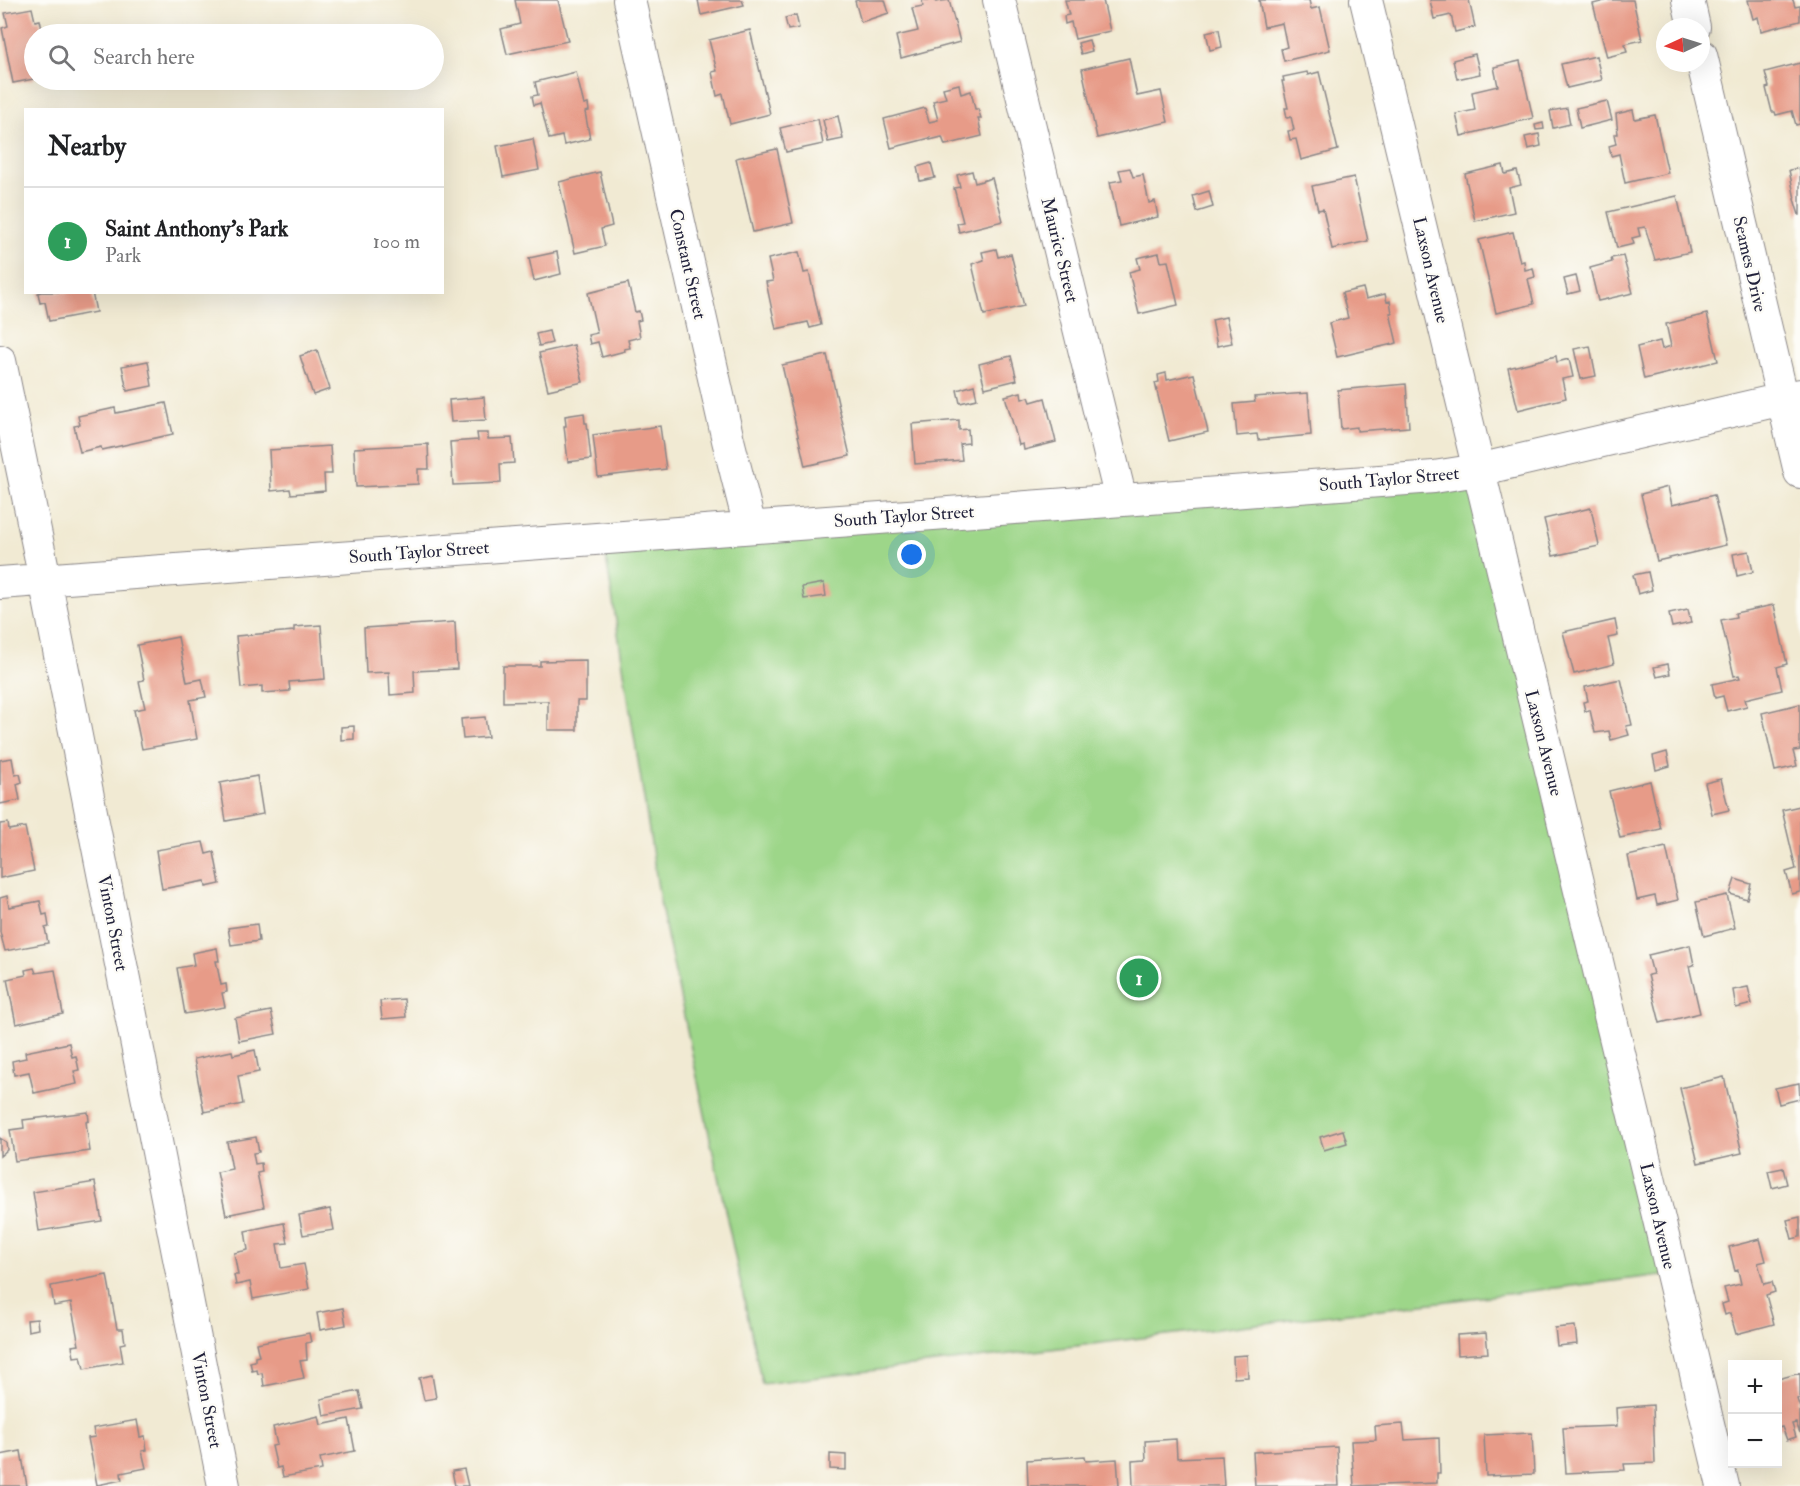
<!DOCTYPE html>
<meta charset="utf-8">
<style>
:root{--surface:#fff;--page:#f6f6f6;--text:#202124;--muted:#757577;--line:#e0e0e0;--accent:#db2777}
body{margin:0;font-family:"IM FELL Double Pica",serif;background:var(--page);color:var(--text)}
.controls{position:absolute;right:18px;bottom:18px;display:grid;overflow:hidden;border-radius:0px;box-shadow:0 6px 24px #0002}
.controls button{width:54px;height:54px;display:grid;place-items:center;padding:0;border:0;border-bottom:2px solid var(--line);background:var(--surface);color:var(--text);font:30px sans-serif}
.compass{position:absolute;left:1656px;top:18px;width:54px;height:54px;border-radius:50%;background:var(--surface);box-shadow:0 6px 24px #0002;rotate:266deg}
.you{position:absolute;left:912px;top:555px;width:21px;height:21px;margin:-15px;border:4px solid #fff;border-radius:50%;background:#1a73e8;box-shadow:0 0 0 9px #1a73e833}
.badge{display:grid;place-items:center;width:39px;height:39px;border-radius:50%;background:var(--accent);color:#fff;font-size:20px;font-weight:700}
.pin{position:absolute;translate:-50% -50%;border:3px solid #fff;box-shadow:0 2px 6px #0006}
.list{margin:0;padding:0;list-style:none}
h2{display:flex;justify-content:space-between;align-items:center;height:78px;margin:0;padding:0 24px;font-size:26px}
h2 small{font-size:20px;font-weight:400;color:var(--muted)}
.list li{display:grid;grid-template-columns:39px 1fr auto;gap:18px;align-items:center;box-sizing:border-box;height:108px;padding:0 24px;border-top:2px solid var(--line)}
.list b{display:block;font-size:22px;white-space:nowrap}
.list p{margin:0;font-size:20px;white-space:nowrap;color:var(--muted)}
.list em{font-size:20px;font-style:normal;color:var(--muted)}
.icon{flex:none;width:33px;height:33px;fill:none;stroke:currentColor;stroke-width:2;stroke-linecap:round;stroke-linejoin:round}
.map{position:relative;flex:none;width:1800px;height:1486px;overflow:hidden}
.search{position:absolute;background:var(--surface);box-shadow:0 6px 24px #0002;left:24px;top:24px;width:420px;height:66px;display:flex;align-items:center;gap:15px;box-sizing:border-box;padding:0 21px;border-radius:33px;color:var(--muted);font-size:22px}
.panel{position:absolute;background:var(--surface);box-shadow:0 6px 24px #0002;left:24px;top:108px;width:420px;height:186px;border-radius:0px}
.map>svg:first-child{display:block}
.green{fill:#9dd689;stroke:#607c62;stroke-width:1.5}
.building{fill:#e79b88}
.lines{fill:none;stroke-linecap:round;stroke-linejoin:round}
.minor-casing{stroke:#8a8687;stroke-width:34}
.minor{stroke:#fff;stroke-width:32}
.labels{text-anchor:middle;stroke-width:5;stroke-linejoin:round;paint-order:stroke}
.street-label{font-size:18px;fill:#22223b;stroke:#fdfcf7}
</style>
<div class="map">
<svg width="1800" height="1486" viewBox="0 0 1800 1486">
<rect width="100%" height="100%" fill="#fdfcf7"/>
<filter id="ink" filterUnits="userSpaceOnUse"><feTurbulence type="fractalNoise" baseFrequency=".0167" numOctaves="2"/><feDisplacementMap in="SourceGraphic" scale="12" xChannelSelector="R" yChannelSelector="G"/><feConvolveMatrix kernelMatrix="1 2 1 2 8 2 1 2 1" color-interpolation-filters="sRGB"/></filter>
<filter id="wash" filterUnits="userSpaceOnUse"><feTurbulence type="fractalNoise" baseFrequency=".008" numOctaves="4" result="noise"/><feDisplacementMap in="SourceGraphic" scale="24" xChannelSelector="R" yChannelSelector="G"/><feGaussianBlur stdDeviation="1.35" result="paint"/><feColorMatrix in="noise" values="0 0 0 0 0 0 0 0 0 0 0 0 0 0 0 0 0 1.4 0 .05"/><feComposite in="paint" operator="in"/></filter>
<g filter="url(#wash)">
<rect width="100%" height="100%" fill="#f1ead3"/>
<path class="green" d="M1478 470 1671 1274 762 1384 661 907 603 538Z"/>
<g id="blocks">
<path class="building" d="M515 0H558L568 41 507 54 501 29 520 24Z
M698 0H742L744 5 701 15Z
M858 0H885L889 13 861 22 855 1Z
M922 0H935L936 2 949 0 960 42 901 58 896 36 918 31 912 8 923 6Z
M1065 0H1103L1110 31 1075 39 1071 22 1065 24 1064 16 1069 15Z
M1259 0H1309L1311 9 1320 7 1330 50 1284 61 1281 49 1287 47 1282 23 1264 27Z
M1430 0H1469L1475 27 1455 32 1451 15 1434 19Z
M1608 0H1633L1642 40 1625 44 1627 52 1607 57 1593 4Z
M1748 0H1793L1795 7 1800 6V21L1761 31 1758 17 1753 19Z
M32 8 35 21 40 20 43 34H34V79L13 83 2 28 8 26 5 13Z
M796 15 799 28 788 30 785 18Z
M1219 29 1222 47 1210 50 1206 32Z
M750 30 770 114 730 124 723 94 717 96 712 72 717 71 709 40Z
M1089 40 1092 51 1081 54 1078 43Z
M1475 54 1480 74 1457 79 1453 60Z
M1596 56 1602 80 1567 88 1561 64Z
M1129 58 1137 96 1161 91 1168 122 1097 138 1082 69Z
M1520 61 1533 118 1461 136 1456 114 1475 110 1472 92 1498 86 1494 67Z
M1800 63V124L1796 125 1792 111 1776 115 1775 112H1772L1766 88 1769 87 1765 72Z
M576 72 584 105 588 104 589 111 585 112 590 139 564 145 562 136 549 139 540 103 534 105 532 96 538 95 535 82Z
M1307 72 1308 75 1319 72 1338 150 1301 160 1296 139 1290 140 1288 131 1294 130 1291 117 1287 118 1285 108H1288L1282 81H1284L1283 77Z
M959 84 961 94 971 91 975 109H978L981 118H978L982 136 945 145 942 137 930 140V138L891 148 884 119 925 108 929 122 938 120 933 101 946 98 943 88Z
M1607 101 1612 120 1580 128 1576 108Z
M1567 108 1570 124 1553 128 1550 111Z
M1633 110 1635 119 1655 115 1668 173 1625 183 1619 154 1611 156 1609 146 1616 144 1614 134H1618L1616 114Z
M838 116 843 139 828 142 823 120Z
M818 119 823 144 786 152 780 128Z
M1543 123 1544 129 1536 130 1535 125Z
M1539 134 1541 146 1528 149 1525 137Z
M533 139 539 170 503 177 497 146Z
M777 149 793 223 753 232 736 158Z
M931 163 935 178 920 181 917 167Z
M1503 165 1505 174 1517 171 1521 185 1509 188 1514 212 1475 221 1465 174Z
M1130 168 1133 177 1143 175 1149 203 1155 201 1158 217 1119 226 1110 182 1122 180 1119 170Z
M1800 168V215H1799L1794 199H1795L1789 170Z
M972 171 975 183 992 178 1003 221 959 232 957 223 963 222 954 188 960 187 957 175Z
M600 172 612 226 601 229 605 246 575 253 559 182Z
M1354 177 1368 241 1332 249 1323 209 1318 210 1312 186Z
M1209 191 1213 207 1197 212 1193 196Z
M1677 196 1690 252 1655 260 1645 227 1638 228 1640 236 1632 238 1634 244 1617 248 1608 212Z
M1513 232 1520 262 1524 261 1525 270 1533 268 1535 277 1528 279 1534 304 1496 313 1479 240Z
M996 249 998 257 1011 254 1024 306 984 315 972 264 984 260 982 252Z
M557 252 561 274 534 281 529 258Z
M799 252 804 273 809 272 821 325 810 328 808 322 776 329 766 282 773 281 768 259Z
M1159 253 1161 262 1168 261 1178 305 1139 314 1129 272 1140 269 1137 258Z
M1623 256 1633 293 1598 301 1590 268 1612 262 1611 258Z
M1576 276 1580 291 1568 294 1564 279Z
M628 283 635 312 639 311 641 320 637 321 640 337 628 340 630 348 624 349 625 351 602 357 598 342 590 344 588 335 597 333 588 293Z
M1363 288 1366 299 1385 294 1387 302 1390 301 1392 313H1390L1397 343 1337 357 1329 323 1348 318 1342 293Z
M41 292H92L96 312 49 321 45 302 40 303 38 293Z
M1707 314 1718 361 1644 379 1637 347 1660 341 1662 349 1671 346 1666 324Z
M1226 317 1232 343 1217 346 1212 320Z
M549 331 552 343 539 346 536 334Z
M574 345 583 382 548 390 539 353Z
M1590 346 1596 376 1581 379 1574 349Z
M317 350 330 389 313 395 300 356Z
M827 355 850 456 805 466 782 365Z
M1011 356 1017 380 985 388 979 364Z
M1556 356 1557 362 1569 359 1573 377 1562 379 1566 398 1518 410 1508 368Z
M148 361 152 386 127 391 122 366Z
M1166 373 1167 380 1194 374 1208 432 1169 441 1155 383 1159 382 1158 375Z
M1406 384 1409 427 1357 431V427L1341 429 1338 390Z
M974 385 977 399 960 403 957 390Z
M1021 392 1022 399 1029 397 1031 402 1045 398 1056 442 1024 450 1023 444 1019 445 1005 396Z
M1308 393 1311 435 1258 440 1257 434 1237 436 1234 404 1255 402 1254 397Z
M484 397 486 420 451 422 449 400Z
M166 403 173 434 102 450 101 447 80 452 74 426 80 425 78 416 115 408 116 413Z
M584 413 585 423H587L591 459 568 462 564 426H566L565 416Z
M959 420V430L968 429 969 443 960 444 962 460 915 464 912 424Z
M660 426 666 469 598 477 593 435Z
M477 433H488V439L512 438 514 463 500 464 501 483 453 485 450 442 478 440Z
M428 444 429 469H418V484L356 487 354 448Z
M330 446 332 474H324L325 491 291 494 290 489 271 491 269 450Z
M1668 487 1672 505 1714 495 1726 545 1657 561 1641 494Z
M1591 508 1599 546 1553 556 1544 519Z
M1749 551 1753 572 1737 576 1733 554Z
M1648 572 1652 590 1638 594 1633 575Z
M824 583 826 596 804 599 802 587Z
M1774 605 1787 664 1777 667 1782 690 1745 699 1747 706 1727 711 1723 696 1715 698 1712 684 1740 678 1739 675 1734 676 1721 620 1736 617 1735 613Z
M1688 610 1691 623 1672 627 1669 614Z
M1615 620 1618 636 1608 638 1614 664 1574 674 1563 632Z
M455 622 457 669 414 671 415 693 390 695 389 672 366 673 364 628Z
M321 625 325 679 289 682 290 691 262 693V686L241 688 236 636 294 631V627Z
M178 637 187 682 202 679 206 697 190 700 197 739 142 749 134 710 145 708 139 681 144 680 137 645Z
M586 660V701H577V730H548V701L503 702V666H540V661Z
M1668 664 1670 674 1657 677 1654 667Z
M1621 679 1632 725 1626 726 1629 735 1611 740 1609 731 1595 733 1590 710 1585 711 1583 702 1588 701 1585 687Z
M1800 704V750L1793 751 1797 766 1775 771 1762 713Z
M485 717 488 737 463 739 461 719Z
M354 726V739L341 740V727Z
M1667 752 1670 766 1656 770 1653 756Z
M12 758 15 775 20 774 22 782 17 784 20 800 0 804V760Z
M257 776 263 814 226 821 220 783Z
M1721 779 1729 810 1712 814 1705 783Z
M1650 781 1661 829 1620 838 1609 791Z
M1800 806V892L1792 894 1786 872 1796 869 1782 810Z
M8 823 9 830 25 827 34 871 0 878V824Z
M203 842 206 854 214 852 220 884 206 887 205 881 162 889 156 850Z
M1666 847 1678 900 1657 905 1655 896 1637 900 1628 856Z
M1735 879 1751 884 1747 899 1730 894Z
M1727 895 1735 928 1704 936 1696 902Z
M7 896 9 907 40 901 43 915 47 914 49 927 45 928 48 943 5 951 0 932V898Z
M257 924 259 941 231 945 228 928Z
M1690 945 1694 965 1689 966 1700 1013 1660 1023 1648 975 1653 974 1648 955Z
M217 948 219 961H216L221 985 226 984 227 992 222 993 225 1007 185 1014 177 968 194 965 192 953Z
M34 968 36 973 55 970 63 1014 16 1024 7 979 26 975 25 970Z
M1748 987 1752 1004 1736 1008 1733 990Z
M404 999 406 1017 382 1019 380 1001Z
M271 1011 276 1034 239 1041 235 1018Z
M69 1043 72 1057 76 1056 79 1070 74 1071 77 1084 34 1093 29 1072 14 1075 12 1061 26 1058 25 1052Z
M255 1050 259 1072 238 1076 243 1104 204 1112 194 1059 232 1051 233 1055Z
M1724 1077 1742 1153 1698 1163 1680 1088Z
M1799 1083 1800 1099 1779 1104 1775 1088Z
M88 1112 89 1121 86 1122 90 1151 15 1161 10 1130 24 1128 23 1120Z
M1343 1130 1347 1143 1324 1150 1320 1137Z
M256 1137 259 1152 253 1153 255 1164 261 1163 262 1172 257 1173 264 1207 226 1215 217 1172 232 1169 227 1142Z
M0 1138 6 1142 7 1150 0 1156Z
M1783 1168 1787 1184 1772 1188 1768 1171Z
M95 1182 102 1221 39 1231 33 1192Z
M330 1209 334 1230 303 1235 299 1215Z
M1800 1217V1237L1792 1239 1787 1220Z
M284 1223 288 1243 277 1244 281 1268 304 1264 309 1289 253 1299 250 1282 236 1285 234 1275H238L234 1253 248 1250 245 1231Z
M1760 1239 1766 1261 1758 1263 1764 1284 1772 1282 1775 1292 1766 1295 1774 1324 1736 1334 1730 1313 1725 1315 1722 1304 1728 1302 1724 1288 1741 1284 1738 1270 1735 1271 1729 1247Z
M107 1275 117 1329H123L125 1343 120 1344 123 1362 84 1369 81 1356 74 1357 72 1346 79 1345 71 1303 54 1306 51 1286Z
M343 1308 346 1325 320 1330 317 1313Z
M37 1319 38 1329 28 1331 27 1320Z
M1575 1326 1577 1344 1557 1346 1555 1328Z
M309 1333 311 1342 306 1343 307 1360 300 1361 304 1378 264 1386 262 1373 258 1374 257 1370 252 1371 250 1362 255 1361V1357L259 1356 256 1343Z
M1486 1333 1488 1353 1458 1355 1457 1335Z
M1247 1355 1248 1377 1234 1378 1233 1356Z
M1800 1373V1398L1797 1399 1800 1408V1433L1796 1423 1792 1424 1796 1437 1787 1440 1782 1427 1778 1428V1379Z
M432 1375 436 1398 424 1400 419 1378Z
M359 1391 363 1409 324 1416 321 1399Z
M1653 1405 1655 1463 1624 1464 1625 1470 1566 1473 1563 1428 1617 1426 1616 1408Z
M319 1416 321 1425 349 1419 355 1451 320 1458 322 1470 283 1477 281 1467 277 1468 272 1446 277 1445 273 1427Z
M137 1420 140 1437 145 1436 147 1450 142 1451 146 1468 121 1473 122 1480 97 1485 88 1438 95 1437 93 1428Z
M1403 1424 1405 1440 1439 1438 1440 1473H1437V1483L1354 1486 1351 1441 1376 1440 1375 1426Z
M1532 1433 1534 1474 1486 1476 1484 1435Z
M1176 1439 1177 1458 1222 1456 1224 1486H1133L1132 1461 1146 1460 1145 1441Z
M1337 1447 1339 1486H1255L1253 1452Z
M21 1451 27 1486H0V1455Z
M830 1454 846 1455V1470L830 1469Z
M1085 1456 1086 1461 1117 1459 1119 1486H1028L1027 1460Z
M464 1469 468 1486H455L452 1471Z"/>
</g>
</g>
<g filter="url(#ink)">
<use href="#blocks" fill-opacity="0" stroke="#8a8687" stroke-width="1.5"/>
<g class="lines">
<defs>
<path id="minor" d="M629 0 728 440 750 527
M999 0 1121 500
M1366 0 1723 1486
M1688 0 1694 27
M1701 55 1800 472
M0 361 45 579 224 1486
M0 583 1434 477 1478 470 1800 395"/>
</defs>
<use href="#minor" class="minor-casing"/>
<use href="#minor" class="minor"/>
</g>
</g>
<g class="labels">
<g class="street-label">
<text transform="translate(1060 250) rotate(76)" y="6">Maurice Street</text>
<text transform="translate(688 264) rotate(77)" y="6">Constant Street</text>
<text transform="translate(1750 264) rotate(77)" y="6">Seames Drive</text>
<text transform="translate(1431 270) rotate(77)" y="6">Laxson Avenue</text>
<text transform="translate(1389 479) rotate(-5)" y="6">South Taylor Street</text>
<text transform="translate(904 516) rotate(-4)" y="6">South Taylor Street</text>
<text transform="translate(419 552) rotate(-4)" y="6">South Taylor Street</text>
<text transform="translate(1544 743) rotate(76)" y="6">Laxson Avenue</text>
<text transform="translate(113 923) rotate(79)" y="6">Vinton Street</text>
<text transform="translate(1658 1216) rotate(77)" y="6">Laxson Avenue</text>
<text transform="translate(207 1400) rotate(79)" y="6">Vinton Street</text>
</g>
</g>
</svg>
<div class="controls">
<button>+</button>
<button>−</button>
</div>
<svg class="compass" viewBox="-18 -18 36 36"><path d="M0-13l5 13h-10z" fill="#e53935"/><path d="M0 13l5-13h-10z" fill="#757577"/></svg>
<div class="you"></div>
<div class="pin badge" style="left:1139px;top:978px;background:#2e9e5b">1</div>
<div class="search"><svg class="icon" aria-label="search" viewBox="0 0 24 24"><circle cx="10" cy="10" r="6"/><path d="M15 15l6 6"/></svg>Search here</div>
<section class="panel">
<h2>Nearby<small></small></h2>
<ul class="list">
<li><span class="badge" style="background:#2e9e5b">1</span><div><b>Saint Anthony's Park</b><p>Park</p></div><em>100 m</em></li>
</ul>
</section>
</div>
